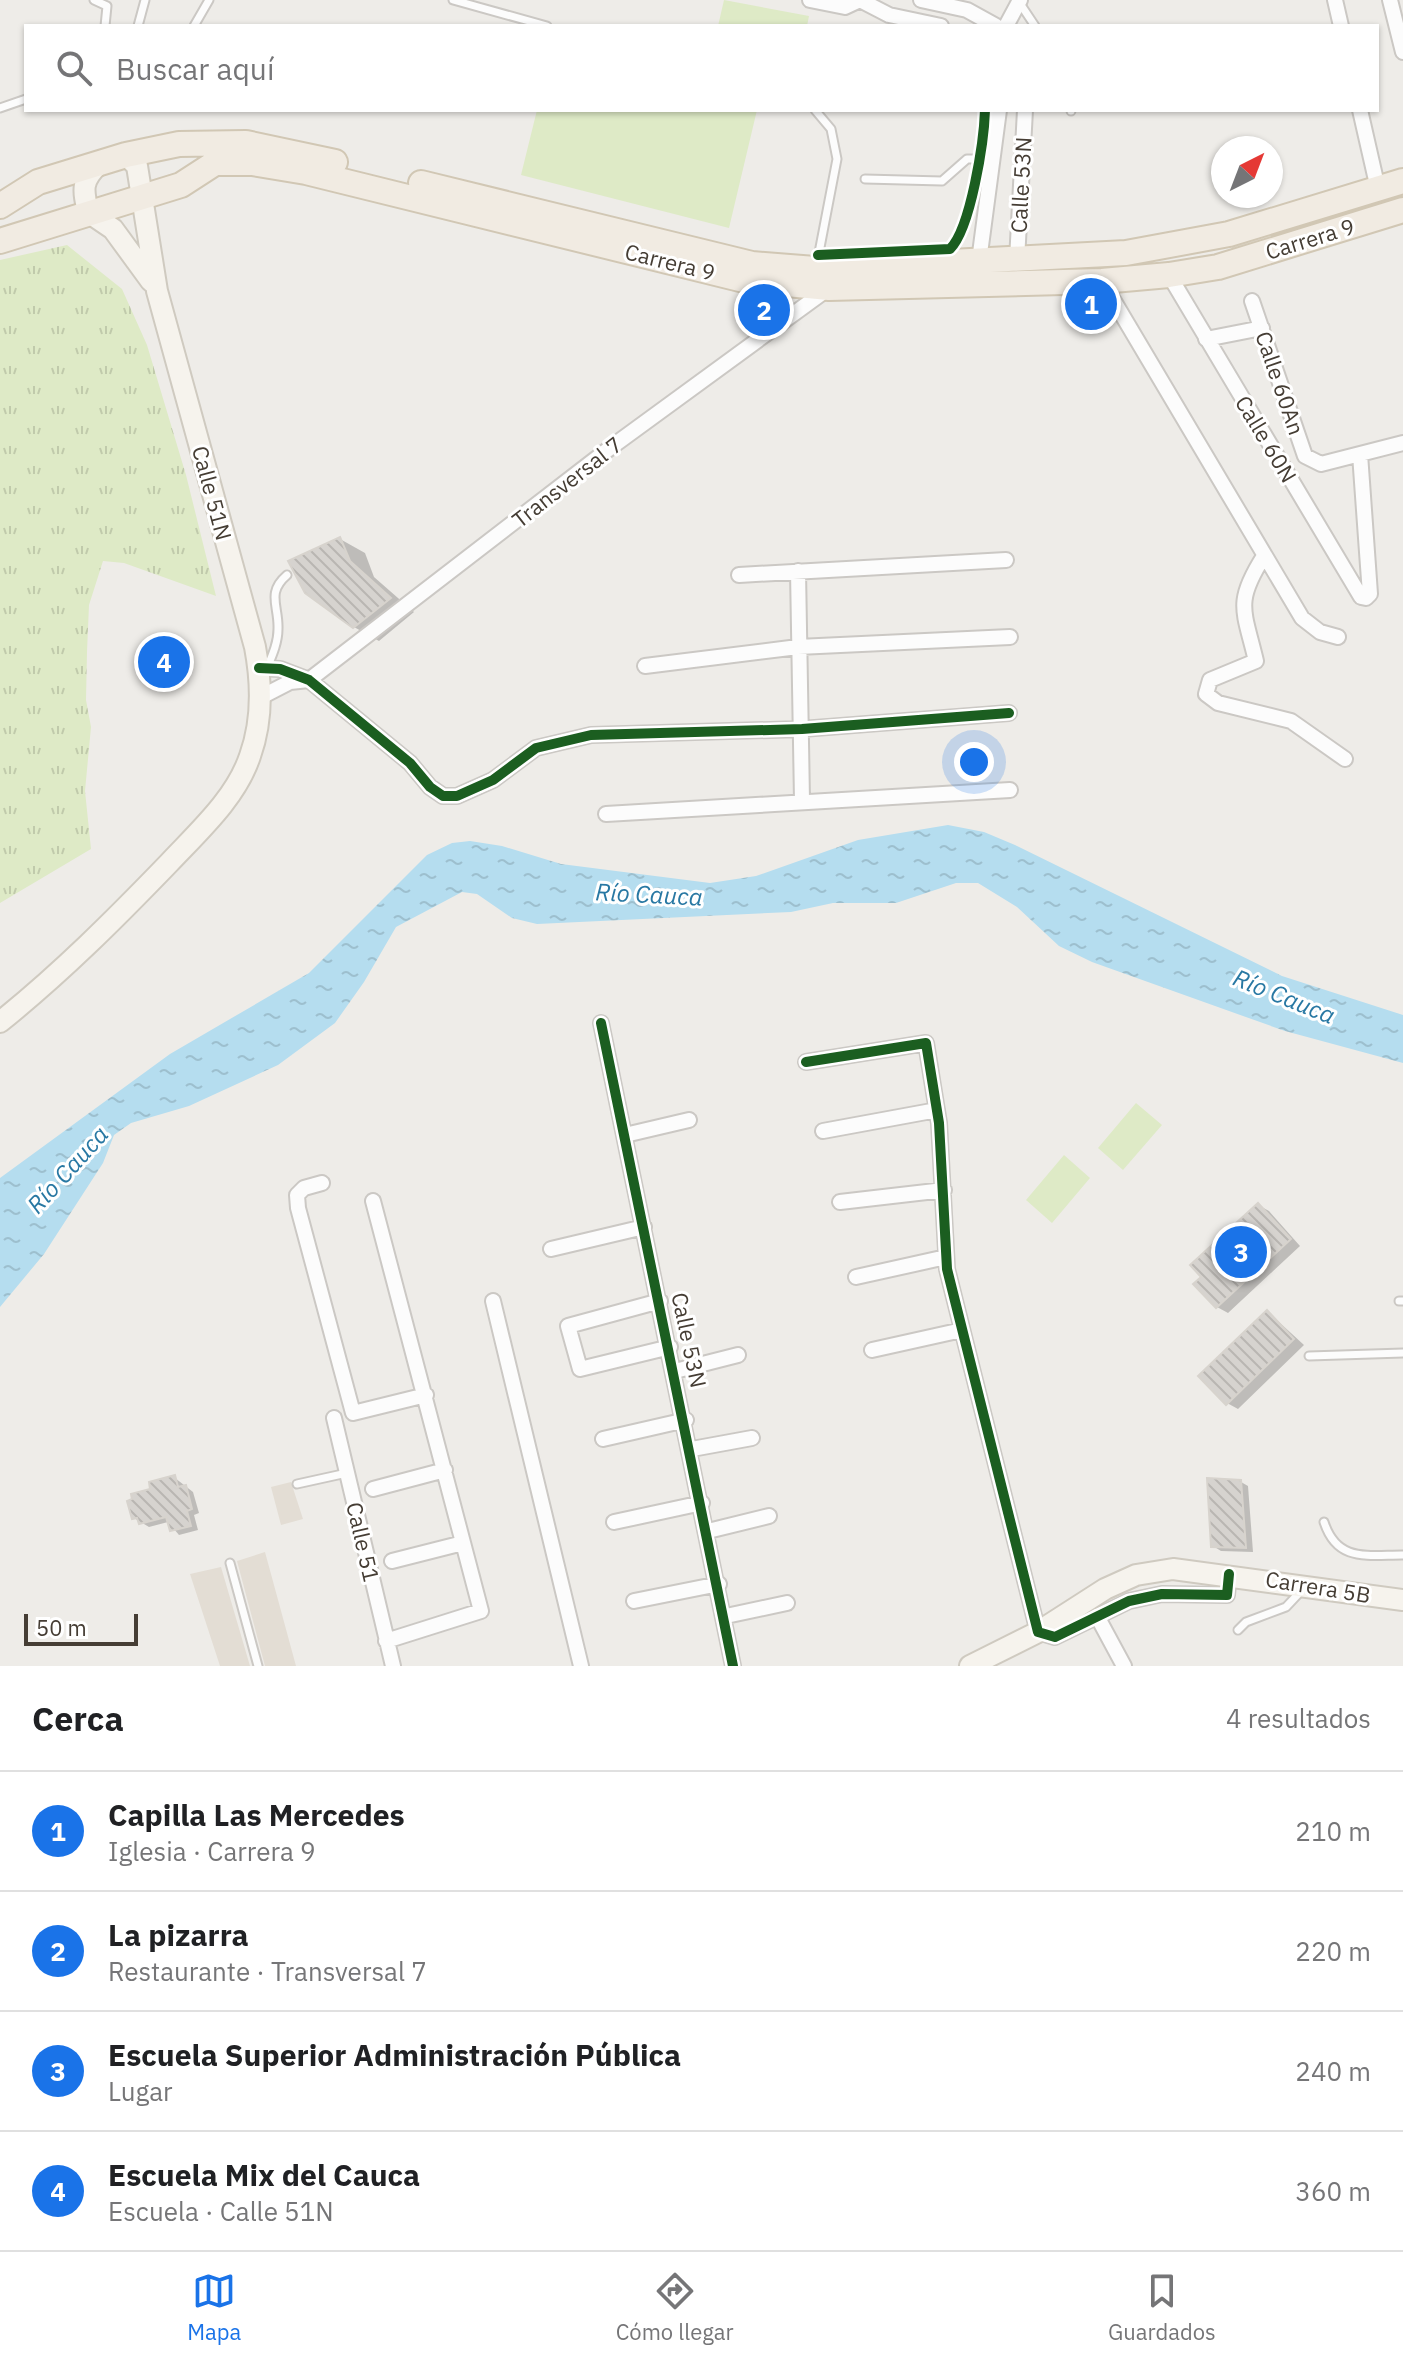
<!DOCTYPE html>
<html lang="es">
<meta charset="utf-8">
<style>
:root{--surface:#fff;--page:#f6f6f6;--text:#202124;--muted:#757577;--line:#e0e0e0;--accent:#1a73e8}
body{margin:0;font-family:"IBM Plex Sans",sans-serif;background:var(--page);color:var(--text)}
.compass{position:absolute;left:1211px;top:136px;width:72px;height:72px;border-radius:50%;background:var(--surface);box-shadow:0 2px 6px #0004;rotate:42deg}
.scale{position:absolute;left:24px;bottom:20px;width:114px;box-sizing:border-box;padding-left:8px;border:4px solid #453d34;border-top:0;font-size:22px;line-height:28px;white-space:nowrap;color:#453d34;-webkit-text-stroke:6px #fff;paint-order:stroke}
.you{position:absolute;left:974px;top:762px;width:28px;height:28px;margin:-20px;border:6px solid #fff;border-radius:50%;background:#1a73e8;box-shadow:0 0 0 12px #1a73e833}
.badge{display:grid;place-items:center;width:52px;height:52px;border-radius:50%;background:var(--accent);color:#fff;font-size:26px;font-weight:700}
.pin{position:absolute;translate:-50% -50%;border:4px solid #fff;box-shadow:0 2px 8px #0006}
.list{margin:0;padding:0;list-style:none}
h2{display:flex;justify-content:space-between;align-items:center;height:104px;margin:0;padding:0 32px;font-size:34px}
h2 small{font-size:26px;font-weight:400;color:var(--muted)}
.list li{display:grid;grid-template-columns:52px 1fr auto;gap:24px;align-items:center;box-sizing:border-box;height:120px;padding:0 32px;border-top:2px solid var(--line)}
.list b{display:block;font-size:30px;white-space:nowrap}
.list p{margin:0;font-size:26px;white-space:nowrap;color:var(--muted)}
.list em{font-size:26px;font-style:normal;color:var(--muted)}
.icon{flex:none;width:44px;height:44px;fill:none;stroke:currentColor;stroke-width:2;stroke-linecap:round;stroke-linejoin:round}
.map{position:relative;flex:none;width:1403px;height:1666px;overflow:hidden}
.search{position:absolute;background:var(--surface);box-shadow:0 2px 6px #0004;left:24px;right:24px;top:24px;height:88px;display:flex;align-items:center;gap:20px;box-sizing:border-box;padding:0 28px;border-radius:0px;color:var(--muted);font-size:30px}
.sheet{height:584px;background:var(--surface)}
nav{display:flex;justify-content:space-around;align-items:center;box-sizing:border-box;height:112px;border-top:2px solid var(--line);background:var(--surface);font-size:22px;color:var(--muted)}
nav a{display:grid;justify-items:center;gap:4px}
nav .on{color:var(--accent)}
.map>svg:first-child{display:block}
.residential{fill:#e3ddd4}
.grass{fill:url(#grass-tufts)}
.garden{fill:#deeac6}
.water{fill:url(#water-ripples)}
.shadow{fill:#0003}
.building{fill:url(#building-back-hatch);stroke:#d7d3cd;stroke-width:2}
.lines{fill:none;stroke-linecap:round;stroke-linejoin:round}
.service-casing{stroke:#cbc8c4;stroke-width:11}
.minor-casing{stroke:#cbc8c4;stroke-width:18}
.secondary-casing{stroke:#cfcac0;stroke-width:24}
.primary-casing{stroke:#d1c7b4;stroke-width:28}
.service{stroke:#fcfcfc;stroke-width:7}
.minor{stroke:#fcfcfc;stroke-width:14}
.secondary{stroke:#f6f3ed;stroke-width:20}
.primary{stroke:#f1ebe2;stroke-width:24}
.cycleway-casing{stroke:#fff;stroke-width:15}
.cycleway{stroke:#1b5e20;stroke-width:10}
.labels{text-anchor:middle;stroke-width:6;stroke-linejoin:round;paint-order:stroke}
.street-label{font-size:22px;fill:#453d34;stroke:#fff}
.water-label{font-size:24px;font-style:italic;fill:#2878a3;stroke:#fff}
</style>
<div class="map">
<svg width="1403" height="1666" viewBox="0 0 1403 1666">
<defs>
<pattern id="grass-tufts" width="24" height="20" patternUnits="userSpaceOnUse" patternTransform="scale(2)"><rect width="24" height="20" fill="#deeac6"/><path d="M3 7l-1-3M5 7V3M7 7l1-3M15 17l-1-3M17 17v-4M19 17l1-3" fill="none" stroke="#c0caab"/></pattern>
<pattern id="water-ripples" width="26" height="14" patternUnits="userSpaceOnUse" patternTransform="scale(2)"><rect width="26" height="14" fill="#b5ddef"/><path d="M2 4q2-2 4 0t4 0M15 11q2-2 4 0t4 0" fill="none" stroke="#9dbfce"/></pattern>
<pattern id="building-back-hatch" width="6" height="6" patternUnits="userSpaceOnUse" patternTransform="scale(2)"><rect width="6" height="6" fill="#d6d3cf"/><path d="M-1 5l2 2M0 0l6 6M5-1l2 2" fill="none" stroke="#b9b6b2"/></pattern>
</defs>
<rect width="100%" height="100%" fill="#eeece8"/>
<path class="residential" d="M291 1482 303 1519 281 1525 271 1487Z
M265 1552 296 1666H265L237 1561Z
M221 1567 250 1666H220L190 1574Z"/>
<path class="grass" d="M67 245 122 289 147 345 186 475 216 596 124 563 103 561 89 605 87 652 86 700 91 727 85 791 91 849 0 903V260Z"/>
<path class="garden" d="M724 0 809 16 807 26H718Z
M537 110H757L729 228 521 175Z
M1136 1103 1162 1125 1123 1170 1098 1148Z
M1064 1155 1090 1178 1052 1223 1026 1200Z"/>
<path class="water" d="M948 825 984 832 1015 845 1282 976 1403 1015V1063L1285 1031 1092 962 1059 946 1017 907 978 883H956L896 903H833L791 912 537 924 512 918 477 894 462 892 396 927 364 982 335 1023 278 1065 189 1106 131 1123 114 1135 103 1163 44 1254 0 1307V1178L170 1054 309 973 427 855 452 843 470 841 502 846 561 864 710 883 756 876 858 840Z"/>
<path class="shadow" d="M340 539 365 553 374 577 414 612 379 641 354 627Z
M1258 1205 1269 1211 1300 1246 1228 1313 1217 1307Z
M1268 1312 1304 1345 1238 1409 1227 1403Z
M175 1478 193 1492 199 1513 194 1515 198 1530 179 1535 168 1522 149 1527 134 1518 153 1491Z
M1241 1482 1248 1486 1253 1552 1221 1551 1213 1546Z"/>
<path class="building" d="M340 537 350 561 391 598 353 628 305 593 288 561Z
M1258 1203 1291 1239 1216 1308 1193 1284 1201 1277 1190 1265Z
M1267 1310 1294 1339 1226 1405 1198 1376Z
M175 1475 178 1487 186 1485 192 1509 187 1511 191 1526 170 1531 166 1517 139 1524 137 1518 132 1519 127 1501 132 1499 131 1494 150 1489 149 1482Z
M1207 1478 1241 1480 1246 1548 1211 1547Z"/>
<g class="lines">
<defs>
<path id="service" d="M94 0 107 6 105 26
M453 0 547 26
M1019 2 1035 26
M138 26 145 0
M194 26 209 0
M0 108 26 99
M815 110 831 129 837 159 817 263
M1071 110V111
M865 179 942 181 967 159H993
M267 668C272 656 278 643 278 629 279 606 266 593 287 575
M1399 1301H1403
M1309 1356 1403 1353
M297 1484 347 1473
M1324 1522C1337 1562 1366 1555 1402 1555
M230 1563 258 1666
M1238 1630 1246 1622 1286 1607 1302 1590"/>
<path id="minor" d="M810 0 845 7 860 0 889 15 941 26
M921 0 967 10 996 26
M1335 0 1341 26
M1390 0 1403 52
M1006 26 1020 0
M1360 110 1378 189
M1017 260 1025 110
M979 261 999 110
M1169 275 1361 597 1366 598 1370 594 1360 454
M1102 281 1302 618 1320 632 1338 637
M1252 301 1305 456 1321 464 1403 443
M1206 339 1262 328
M1264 556C1234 603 1244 610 1256 661L1210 680 1206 694 1218 703 1291 721 1345 759
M798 571 802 800
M739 575 1006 560
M645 666 798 647 1010 637
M259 668 280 669 309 680 410 763 430 787 443 796H457L493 780 536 748 591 735 802 729 1009 713
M309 680 610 448 829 288
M261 697 290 682 309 680
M606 814 1010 790
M601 1023 733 1666
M806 1062 926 1043 939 1123 947 1269 1038 1632 1055 1637 1129 1601 1162 1594 1227 1595 1229 1574
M823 1131 937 1110
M625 1135 689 1120
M322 1183 304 1188 297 1195 298 1208 353 1413 426 1395
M373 1201 481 1611 386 1641
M840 1202 944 1190
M551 1249 644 1227
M856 1277 946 1257
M493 1301 581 1666
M660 1301 568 1326 580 1369 670 1347
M872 1350 962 1330
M675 1371 738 1355
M334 1418 393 1666
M603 1439 686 1420
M692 1449 752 1438
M373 1489 445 1470
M614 1522 702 1503
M708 1531 769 1516
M392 1561 463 1543
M634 1601 719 1584
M726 1616 787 1603
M1097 1616 1124 1666"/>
<path id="secondary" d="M98 165C81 181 83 190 88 212L113 229 151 281
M0 1022C61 973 115 919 169 863 199 831 236 798 250 756 263 720 262 684 255 647L157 291 137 166 126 155
M970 1666 1038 1632 1105 1589 1136 1575 1173 1569 1403 1600"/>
<path id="primary" d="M421 183 752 264 815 269 1126 253 1229 234 1403 181
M0 206 38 182 126 155 179 144 246 143 335 162
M0 241 181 185 215 163H252L306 172 744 280 829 288 1102 281 1169 275 1218 267 1403 210"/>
</defs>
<use href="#service" class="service-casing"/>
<use href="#minor" class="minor-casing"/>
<use href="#secondary" class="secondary-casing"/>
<use href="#primary" class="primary-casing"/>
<use href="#service" class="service"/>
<use href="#minor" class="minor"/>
<use href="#secondary" class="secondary"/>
<use href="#primary" class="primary"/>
<defs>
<path id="cycleway" d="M818 255 950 249C971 228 984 141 985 110
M259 668 280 669 309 680 410 763 430 787 443 796H457L493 780 536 748 591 735 802 729 1009 713
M601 1023 733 1666
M806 1062 926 1043 939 1123 947 1269 1038 1632 1055 1637 1129 1601 1162 1594 1227 1595 1229 1574"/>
</defs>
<use href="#cycleway" class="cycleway-casing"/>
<use href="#cycleway" class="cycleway"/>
</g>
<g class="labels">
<g class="street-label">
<text transform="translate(1021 185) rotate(-87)" y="8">Calle 53N</text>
<text transform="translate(1310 239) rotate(-17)" y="8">Carrera 9</text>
<text transform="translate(670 262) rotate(14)" y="8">Carrera 9</text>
<text transform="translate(1280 383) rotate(71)" y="8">Calle 60An</text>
<text transform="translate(1266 439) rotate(59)" y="8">Calle 60N</text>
<text transform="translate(567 482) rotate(-38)" y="8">Transversal 7</text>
<text transform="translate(212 493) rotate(75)" y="8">Calle 51N</text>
<text transform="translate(689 1340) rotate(78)" y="8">Calle 53N</text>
<text transform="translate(363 1542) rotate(77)" y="8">Calle 51</text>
<text transform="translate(1318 1587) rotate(9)" y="8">Carrera 5B</text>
</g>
<g class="water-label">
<text transform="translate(649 895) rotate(3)" y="8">Río Cauca</text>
<text transform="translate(1284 997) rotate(22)" y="8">Río Cauca</text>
<text transform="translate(68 1170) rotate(-48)" y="8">Río Cauca</text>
</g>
</g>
</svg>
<svg class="compass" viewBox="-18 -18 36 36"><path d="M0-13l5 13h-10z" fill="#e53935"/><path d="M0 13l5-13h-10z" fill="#757577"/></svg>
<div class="scale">50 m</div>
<div class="you"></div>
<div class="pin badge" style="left:1091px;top:304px">1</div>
<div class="pin badge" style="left:764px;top:310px">2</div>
<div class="pin badge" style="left:1241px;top:1252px">3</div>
<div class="pin badge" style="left:164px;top:662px">4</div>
<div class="search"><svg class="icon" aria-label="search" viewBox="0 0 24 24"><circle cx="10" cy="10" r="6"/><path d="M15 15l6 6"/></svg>Buscar aquí</div>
</div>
<section class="sheet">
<h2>Cerca<small>4 resultados</small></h2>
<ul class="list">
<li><span class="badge">1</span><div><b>Capilla Las Mercedes</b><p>Iglesia · Carrera 9</p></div><em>210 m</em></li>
<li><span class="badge">2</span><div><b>La pizarra</b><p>Restaurante · Transversal 7</p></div><em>220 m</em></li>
<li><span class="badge">3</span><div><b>Escuela Superior Administración Pública</b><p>Lugar</p></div><em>240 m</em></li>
<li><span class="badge">4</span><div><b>Escuela Mix del Cauca</b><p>Escuela · Calle 51N</p></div><em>360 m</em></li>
</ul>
</section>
<nav>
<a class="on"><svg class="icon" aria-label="map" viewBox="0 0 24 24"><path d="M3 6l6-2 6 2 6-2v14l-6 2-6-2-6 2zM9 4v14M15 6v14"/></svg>Mapa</a>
<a><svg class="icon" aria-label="directions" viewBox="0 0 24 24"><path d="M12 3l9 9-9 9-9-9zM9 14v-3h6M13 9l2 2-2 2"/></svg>Cómo llegar</a>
<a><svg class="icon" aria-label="saved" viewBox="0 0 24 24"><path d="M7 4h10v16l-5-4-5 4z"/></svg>Guardados</a>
</nav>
